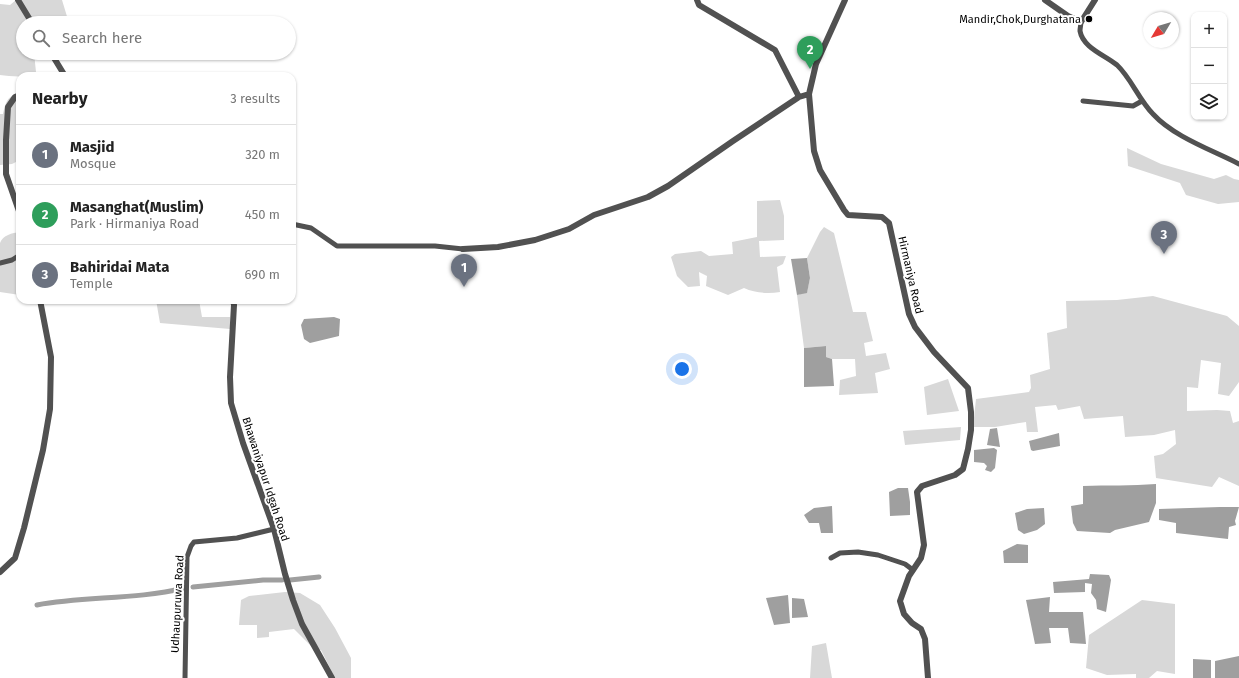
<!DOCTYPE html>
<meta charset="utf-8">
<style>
:root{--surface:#fff;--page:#f2f2f2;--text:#222;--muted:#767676;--line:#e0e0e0;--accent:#0b8043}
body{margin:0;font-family:"Fira Sans",sans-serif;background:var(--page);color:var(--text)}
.controls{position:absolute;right:12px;top:12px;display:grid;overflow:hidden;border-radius:8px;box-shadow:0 1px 3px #0004}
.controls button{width:36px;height:36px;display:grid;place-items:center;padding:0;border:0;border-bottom:1px solid var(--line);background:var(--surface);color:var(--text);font:20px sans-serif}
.compass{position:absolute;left:1143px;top:12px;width:36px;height:36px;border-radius:50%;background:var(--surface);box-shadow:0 1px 3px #0004;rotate:232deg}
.you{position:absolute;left:682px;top:369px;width:14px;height:14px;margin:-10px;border:3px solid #fff;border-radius:50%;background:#1a73e8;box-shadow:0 0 0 6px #1a73e833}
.badge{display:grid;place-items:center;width:26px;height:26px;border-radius:50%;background:var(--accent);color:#fff;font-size:13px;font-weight:700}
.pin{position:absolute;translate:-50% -33px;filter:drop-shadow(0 1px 2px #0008)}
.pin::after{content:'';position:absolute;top:21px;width:14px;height:12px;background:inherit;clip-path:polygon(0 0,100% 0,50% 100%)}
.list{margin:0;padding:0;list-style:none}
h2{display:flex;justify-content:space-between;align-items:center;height:52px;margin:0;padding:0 16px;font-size:17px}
h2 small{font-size:13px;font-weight:400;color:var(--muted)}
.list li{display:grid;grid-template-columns:26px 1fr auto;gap:12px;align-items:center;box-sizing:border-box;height:60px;padding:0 16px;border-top:1px solid var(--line)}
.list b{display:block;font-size:15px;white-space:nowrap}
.list p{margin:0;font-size:13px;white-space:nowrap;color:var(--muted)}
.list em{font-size:13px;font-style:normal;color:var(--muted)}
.icon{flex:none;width:22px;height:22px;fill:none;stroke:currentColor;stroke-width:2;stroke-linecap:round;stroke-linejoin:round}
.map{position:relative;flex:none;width:1239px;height:678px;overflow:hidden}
.search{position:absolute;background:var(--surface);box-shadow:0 1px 3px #0004;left:16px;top:16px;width:280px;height:44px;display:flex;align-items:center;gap:10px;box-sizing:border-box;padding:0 14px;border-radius:22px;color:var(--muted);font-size:15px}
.panel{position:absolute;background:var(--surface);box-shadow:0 1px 3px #0004;left:16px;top:72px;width:280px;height:232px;border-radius:12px}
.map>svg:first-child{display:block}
.green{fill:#d8d8d8}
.water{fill:#9f9f9f}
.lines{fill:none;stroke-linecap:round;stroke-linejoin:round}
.canal{stroke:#9f9f9f;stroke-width:5}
.minor{stroke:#515151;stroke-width:5}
.tertiary{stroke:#515151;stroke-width:6}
.poi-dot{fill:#000;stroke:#fff;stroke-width:1.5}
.labels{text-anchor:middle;stroke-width:4;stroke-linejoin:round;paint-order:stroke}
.poi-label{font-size:11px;fill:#000;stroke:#fff;text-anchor:end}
.street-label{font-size:11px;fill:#000;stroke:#fff}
</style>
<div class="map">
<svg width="1239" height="678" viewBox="0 0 1239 678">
<rect width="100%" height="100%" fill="#fff"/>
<path class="green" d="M16 0H62L69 23H23V53H34L36 72C27 79 11 76 0 75V4L10 5Z
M20 92V160L12 164 0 165V114H3C6 101 7 97 20 92Z
M1127 148 1161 164 1214 179 1226 175 1234 179 1239 180V202L1218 204 1186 195 1180 183 1128 166Z
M780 200 784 216V240L759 241 760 257 786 256 783 264 777 267 780 292C768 294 755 293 744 288L728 295 706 286 707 276 699 272 700 286 688 287 677 276 671 257 675 254 701 251 709 256 733 254 732 242 757 237V201Z
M824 227 834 233 853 312H866L873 341 864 343 866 356 886 353 890 369 875 373 878 393 839 395 840 380 856 376 855 359H832L826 357V346L804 348 797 295 807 292 810 278 807 258 820 232Z
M20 232V295L0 292V243C3 235 12 233 20 232Z
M1153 296 1227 316 1239 326V382L1229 396 1218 394 1221 363 1201 360 1198 388 1187 387V411L1217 410 1230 411 1233 423 1239 421V486L1219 477 1212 487 1156 478 1154 456 1163 454 1176 444 1175 430 1154 435 1125 437 1123 416 1084 419 1080 406 1058 410 1056 405 1035 407 1038 432H1027L1026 422 995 427H973L976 399 1029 392 1031 388 1030 375 1050 369 1047 333 1067 328 1066 301 1117 300Z
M156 300H199L202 317H230V329L160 323Z
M948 379 959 411 927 415 924 387Z
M961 427 960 440 905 445 903 431Z
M285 592 300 593 320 605 335 628 351 658V678H335L321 650 314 649 294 629 269 632V637L257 638V625H239L241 600 249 596Z
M1142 600 1175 604V674L1157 671 1149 678H1136V674L1107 675 1086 668 1089 635Z
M826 643 832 678H810L812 646Z"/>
<path class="water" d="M807 258 810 278 807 293 797 295 791 259Z
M334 317 340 319 339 336 310 343 304 339 301 325 304 319Z
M826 346V357L832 359 834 386 804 387V348Z
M997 428 1000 447 987 445 990 429Z
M1059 433 1060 446 1033 451 1031 450 1029 441Z
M994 448 997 450 995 468 991 472 985 470 987 466 984 463 974 462V450Z
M1156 484V503L1149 522 1115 530 1110 533 1077 531 1073 523 1071 506 1083 504V486C1107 485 1132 486 1156 484Z
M898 488H908L910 502V515L890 516 889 492Z
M832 506 833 533H821L819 523H809L804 515 814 508Z
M1220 507H1239L1235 521 1236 525 1229 527 1228 539 1176 533V523L1159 520V509Z
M1044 508 1045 524 1037 530 1024 534 1018 530 1015 513 1027 509Z
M1017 544 1028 545V563H1004L1003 551Z
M1090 574 1109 575 1111 580 1106 612 1097 609 1096 600 1091 593 1092 584 1085 583V592L1054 593 1053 582 1089 579Z
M788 595 790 623 774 625 766 598Z
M1050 597 1049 612H1083L1086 644 1070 643 1068 628H1049L1051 643 1035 644 1026 600Z
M792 598 804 599 808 617 792 618Z
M1239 656V678H1215V661Z
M1193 659 1211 660V678H1193Z"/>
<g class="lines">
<path class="canal" d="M290 580 319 577
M193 587 263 580H282
M37 605C85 596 136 600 184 588"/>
<path class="minor" d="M1081 22C1081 24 1080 28 1080 31 1083 48 1105 55 1117 65 1131 78 1139 100 1153 114 1174 137 1212 150 1239 164
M1083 101 1133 106 1142 101
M292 224 311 228 337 246H435L463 249
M0 263 12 260 20 255
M831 558 840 553 858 552 878 555 905 564 913 570
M185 678 187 557 191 546 194 542 237 538 274 529"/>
<path class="tertiary" d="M18 0 32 23
M697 0 699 5 775 50 799 97
M845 0 816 64 809 94 814 151 820 170 844 210 848 215 882 217 889 223 909 314 915 327 934 352 968 388 971 412V430L968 449 963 469 955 475 922 486 917 492 924 545 921 558 909 576 900 601 904 614 912 623 921 629 925 639 928 678
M1045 0 1068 16 1081 22 1095 0
M51 53 65 76
M20 95 15 97 8 107 6 140V174L20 214
M463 249 498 247 535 240 569 229 594 215 648 197 668 186 733 141 799 97 809 94
M233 300 234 305 230 377 231 403 243 443 274 529 285 574 293 600 302 624 332 678
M0 572 15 558 24 528 43 450 50 409 51 357 40 300"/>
</g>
<circle class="poi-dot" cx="1089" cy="19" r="4"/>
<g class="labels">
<g class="poi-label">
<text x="1081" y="23">Mandir,Chok,Durghatana</text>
</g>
<g class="street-label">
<text transform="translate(911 275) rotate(77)" y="4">Hirmaniya Road</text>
<text transform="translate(266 479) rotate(72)" y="4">Bhawaniyapur Idgah Road</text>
<text transform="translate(177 604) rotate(-87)" y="4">Udhaupuruwa Road</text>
</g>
</g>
</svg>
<div class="controls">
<button>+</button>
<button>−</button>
<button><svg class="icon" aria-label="layers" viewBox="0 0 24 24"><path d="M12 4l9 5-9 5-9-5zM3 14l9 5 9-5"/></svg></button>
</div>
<svg class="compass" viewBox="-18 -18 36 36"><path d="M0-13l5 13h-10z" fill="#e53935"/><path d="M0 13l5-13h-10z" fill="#767676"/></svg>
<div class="you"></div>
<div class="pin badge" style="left:464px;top:287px;background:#6b7280">1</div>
<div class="pin badge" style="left:810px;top:69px;background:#2e9e5b">2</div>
<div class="pin badge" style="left:1164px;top:254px;background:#6b7280">3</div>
<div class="search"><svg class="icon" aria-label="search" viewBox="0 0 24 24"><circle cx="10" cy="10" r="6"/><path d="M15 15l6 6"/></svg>Search here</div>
<section class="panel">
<h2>Nearby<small>3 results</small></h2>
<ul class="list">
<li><span class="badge" style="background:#6b7280">1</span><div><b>Masjid</b><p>Mosque</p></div><em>320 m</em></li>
<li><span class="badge" style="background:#2e9e5b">2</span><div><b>Masanghat(Muslim)</b><p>Park · Hirmaniya Road</p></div><em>450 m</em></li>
<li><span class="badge" style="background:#6b7280">3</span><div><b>Bahiridai Mata</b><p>Temple</p></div><em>690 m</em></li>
</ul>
</section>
</div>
